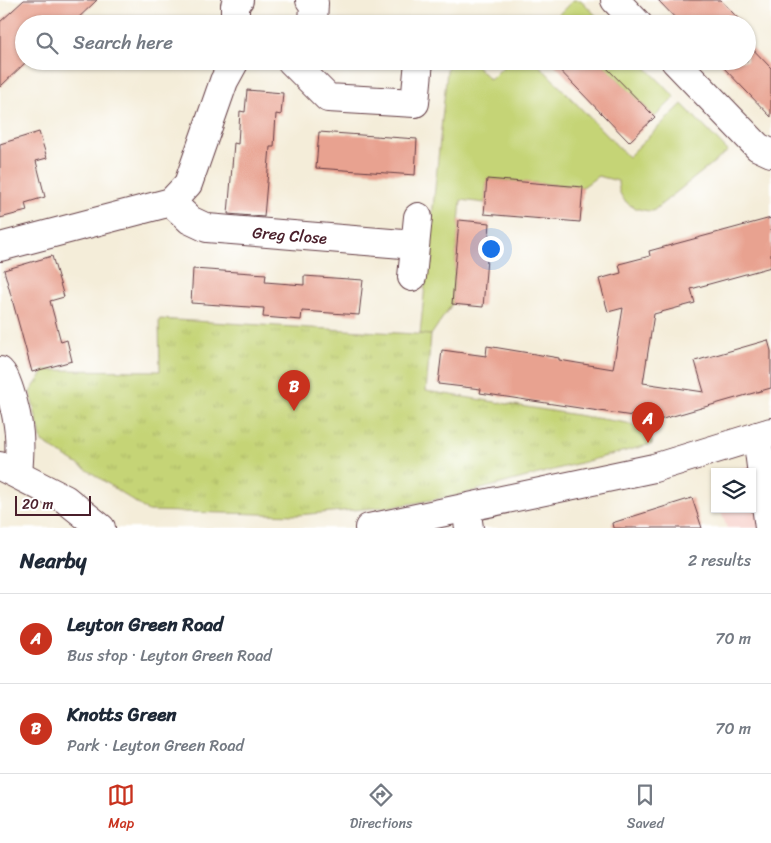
<!DOCTYPE html>
<meta charset="utf-8">
<style>
:root{--surface:#fff;--page:#f6f6f7;--text:#1f2937;--muted:#747a83;--line:#e0e1e3;--accent:#c8321e}
body{margin:0;font-family:Sriracha,sans-serif;background:var(--page);color:var(--text)}
.controls{position:absolute;right:15px;bottom:15px;display:grid;overflow:hidden;border-radius:0px;box-shadow:0 1px 4px #0004}
.controls button{width:45px;height:45px;display:grid;place-items:center;padding:0;border:0;border-bottom:1px solid var(--line);background:var(--surface);color:var(--text);font:25px sans-serif}
.scale{position:absolute;left:15px;bottom:12px;width:76px;box-sizing:border-box;padding-left:5px;border:2px solid #4a1f2b;border-top:0;font-size:14px;line-height:18px;white-space:nowrap;color:#4a1f2b;-webkit-text-stroke:4px #fff;paint-order:stroke}
.you{position:absolute;left:490px;top:248px;width:18px;height:18px;margin:-12px;border:4px solid #fff;border-radius:50%;background:#1a73e8;box-shadow:0 0 0 8px #1a73e833}
.badge{display:grid;place-items:center;width:32px;height:32px;border-radius:50%;background:var(--accent);color:#fff;font-size:16px;font-weight:700}
.pin{position:absolute;translate:-50% -41px;filter:drop-shadow(0 1px 2px #0008)}
.pin::after{content:'';position:absolute;top:26px;width:18px;height:15px;background:inherit;clip-path:polygon(0 0,100% 0,50% 100%)}
.list{margin:0;padding:0;list-style:none}
h2{display:flex;justify-content:space-between;align-items:center;height:65px;margin:0;padding:0 20px;font-size:21px}
h2 small{font-size:16px;font-weight:400;color:var(--muted)}
.list li{display:grid;grid-template-columns:32px 1fr auto;gap:15px;align-items:center;box-sizing:border-box;height:90px;padding:0 20px;border-top:1px solid var(--line)}
.list b{display:block;font-size:19px;white-space:nowrap}
.list p{margin:0;font-size:16px;white-space:nowrap;color:var(--muted)}
.list em{font-size:16px;font-style:normal;color:var(--muted)}
.icon{flex:none;width:28px;height:28px;fill:none;stroke:currentColor;stroke-width:2;stroke-linecap:round;stroke-linejoin:round}
.map{position:relative;flex:none;width:771px;height:528px;overflow:hidden}
.search{position:absolute;background:var(--surface);box-shadow:0 1px 4px #0004;left:15px;right:15px;top:15px;height:55px;display:flex;align-items:center;gap:12px;box-sizing:border-box;padding:0 18px;border-radius:28px;color:var(--muted);font-size:19px}
.sheet{height:245px;background:var(--surface)}
nav{display:flex;justify-content:space-around;align-items:center;box-sizing:border-box;height:70px;border-top:1px solid var(--line);background:var(--surface);font-size:14px;color:var(--muted)}
nav a{display:grid;justify-items:center;gap:2px}
nav .on{color:var(--accent)}
.map>svg:first-child{display:block}
.built{fill:#f7d0ca}
.green{fill:#c5d476;stroke:#887a50}
.park{fill:url(#park-tufts);stroke:#887a50}
.building{fill:#e8a290}
.lines{fill:none;stroke-linecap:round;stroke-linejoin:round}
.minor-casing{stroke:#643e45;stroke-width:30}
.major-casing{stroke:#643e45;stroke-width:30}
.minor{stroke:#fff;stroke-width:28}
.major{stroke:#fff;stroke-width:28}
.labels{text-anchor:middle;stroke-width:4;stroke-linejoin:round;paint-order:stroke}
.street-label{font-size:16px;fill:#4a1f2b;stroke:#fff}
</style>
<div class="map">
<svg width="771" height="528" viewBox="0 0 771 528">
<defs>
<pattern id="park-tufts" width="24" height="20" patternUnits="userSpaceOnUse" patternTransform="scale(1.25)"><rect width="24" height="20" fill="#c5d476"/><path d="M3 7l-1-3M5 7V3M7 7l1-3M15 17l-1-3M17 17v-4M19 17l1-3" fill="none" stroke="#abb666"/></pattern>
</defs>
<rect width="100%" height="100%" fill="#fff"/>
<filter id="ink" filterUnits="userSpaceOnUse"><feTurbulence type="fractalNoise" baseFrequency=".02" numOctaves="2"/><feDisplacementMap in="SourceGraphic" scale="10" xChannelSelector="R" yChannelSelector="G"/><feConvolveMatrix kernelMatrix="1 2 1 2 8 2 1 2 1" color-interpolation-filters="sRGB"/></filter>
<filter id="wash" filterUnits="userSpaceOnUse"><feTurbulence type="fractalNoise" baseFrequency=".0096" numOctaves="4" result="noise"/><feDisplacementMap in="SourceGraphic" scale="20" xChannelSelector="R" yChannelSelector="G"/><feGaussianBlur stdDeviation="1.12" result="paint"/><feColorMatrix in="noise" values="0 0 0 0 0 0 0 0 0 0 0 0 0 0 0 0 0 1.4 0 .05"/><feComposite in="paint" operator="in"/></filter>
<g filter="url(#wash)">
<rect width="100%" height="100%" fill="#f4edd9"/>
<path class="built" d="M771 460V528H727L720 509H752V472H727Z"/>
<path class="green" d="M573 0H581L604 24H564L557 16Z
M448 61H472L490 80 509 61H535L628 157 682 104 728 151 653 211C634 211 618 202 618 181L598 176 583 187 487 179 485 203 461 200 452 304 431 335 420 334Z
M600 61H640L675 97 655 117Z"/>
<path class="park" d="M159 319 431 335 426 391 627 423 650 431 652 444 455 496 397 506 298 515 148 511 95 475 42 442 30 392 45 370 160 371Z"/>
<g id="blocks">
<path class="building" d="M24 0H97L72 24H24V61H27L0 87V22Z
M658 0H721L743 24H681Z
M329 19 366 23 329 24Z
M747 43 771 68V117L721 65 724 61H747Z
M318 61H362V67Z
M551 61H600L655 117 629 142Z
M247 90 283 93 281 115 276 114 274 147H270L264 217 228 214 234 143 238 144 240 111 245 112Z
M39 132 47 158 36 161 45 197 25 203 27 211 0 218V144Z
M319 132 417 139 415 175 316 168Z
M487 179 583 187 580 222 484 214Z
M771 218V267L691 289 695 303 654 314 643 383 704 392 695 361 768 340 771 351V388L659 420 480 393 481 389 438 384 442 350 486 356 487 346 559 358V360L613 369 623 308 608 312 599 279 621 273 619 264 650 256 649 251Z
M459 220 490 223 483 307 452 304Z
M52 256 64 297 50 301 61 342 67 340 72 361 32 372 4 270Z
M193 269 266 274 265 282 304 285V276L363 280 359 315 302 311 301 320 263 317 264 308 191 303Z
M692 498 702 528H613L612 523Z"/>
</g>
</g>
<g filter="url(#ink)">
<use href="#blocks" fill-opacity="0" stroke="#643e45" stroke-width="1"/>
<g class="lines">
<defs>
<g id="minor">
<path d="M310 0 314 3 313 24"/>
<path d="M615 0 638 24"/>
<path d="M235 24V5L239 0"/>
<path d="M291 61 328 98 415 103 419 61"/>
<path d="M675 61 758 147 771 153"/>
<path id="s1" d="M171 202 190 220 207 228 415 245"/>
<path d="M0 247 171 202 188 184 224 81 235 61"/>
<path d="M412 277 418 217"/>
<path d="M0 371C6 377 7 384 10 392 20 423 21 442 18 474"/>
<path d="M757 436 769 528"/>
<path d="M466 508 469 528"/>
</g>
<path id="major" d="M0 466 65 499 101 528
M369 528 654 468 771 432"/>
</defs>
<use href="#minor" class="minor-casing"/>
<use href="#major" class="major-casing"/>
<use href="#minor" class="minor"/>
<use href="#major" class="major"/>
</g>
</g>
<g class="labels">
<g class="street-label">
<text dy="6" stroke="none"><textPath href="#s1" startOffset="128">Greg Close</textPath></text>
</g>
</g>
</svg>
<div class="controls">
<button><svg class="icon" aria-label="layers" viewBox="0 0 24 24"><path d="M12 4l9 5-9 5-9-5zM3 14l9 5 9-5"/></svg></button>
</div>
<div class="scale">20 m</div>
<div class="you"></div>
<div class="pin badge" style="left:648px;top:443px">A</div>
<div class="pin badge" style="left:294px;top:411px">B</div>
<div class="search"><svg class="icon" aria-label="search" viewBox="0 0 24 24"><circle cx="10" cy="10" r="6"/><path d="M15 15l6 6"/></svg>Search here</div>
</div>
<section class="sheet">
<h2>Nearby<small>2 results</small></h2>
<ul class="list">
<li><span class="badge">A</span><div><b>Leyton Green Road</b><p>Bus stop · Leyton Green Road</p></div><em>70 m</em></li>
<li><span class="badge">B</span><div><b>Knotts Green</b><p>Park · Leyton Green Road</p></div><em>70 m</em></li>
</ul>
</section>
<nav>
<a class="on"><svg class="icon" aria-label="map" viewBox="0 0 24 24"><path d="M3 6l6-2 6 2 6-2v14l-6 2-6-2-6 2zM9 4v14M15 6v14"/></svg>Map</a>
<a><svg class="icon" aria-label="directions" viewBox="0 0 24 24"><path d="M12 3l9 9-9 9-9-9zM9 14v-3h6M13 9l2 2-2 2"/></svg>Directions</a>
<a><svg class="icon" aria-label="saved" viewBox="0 0 24 24"><path d="M7 4h10v16l-5-4-5 4z"/></svg>Saved</a>
</nav>
